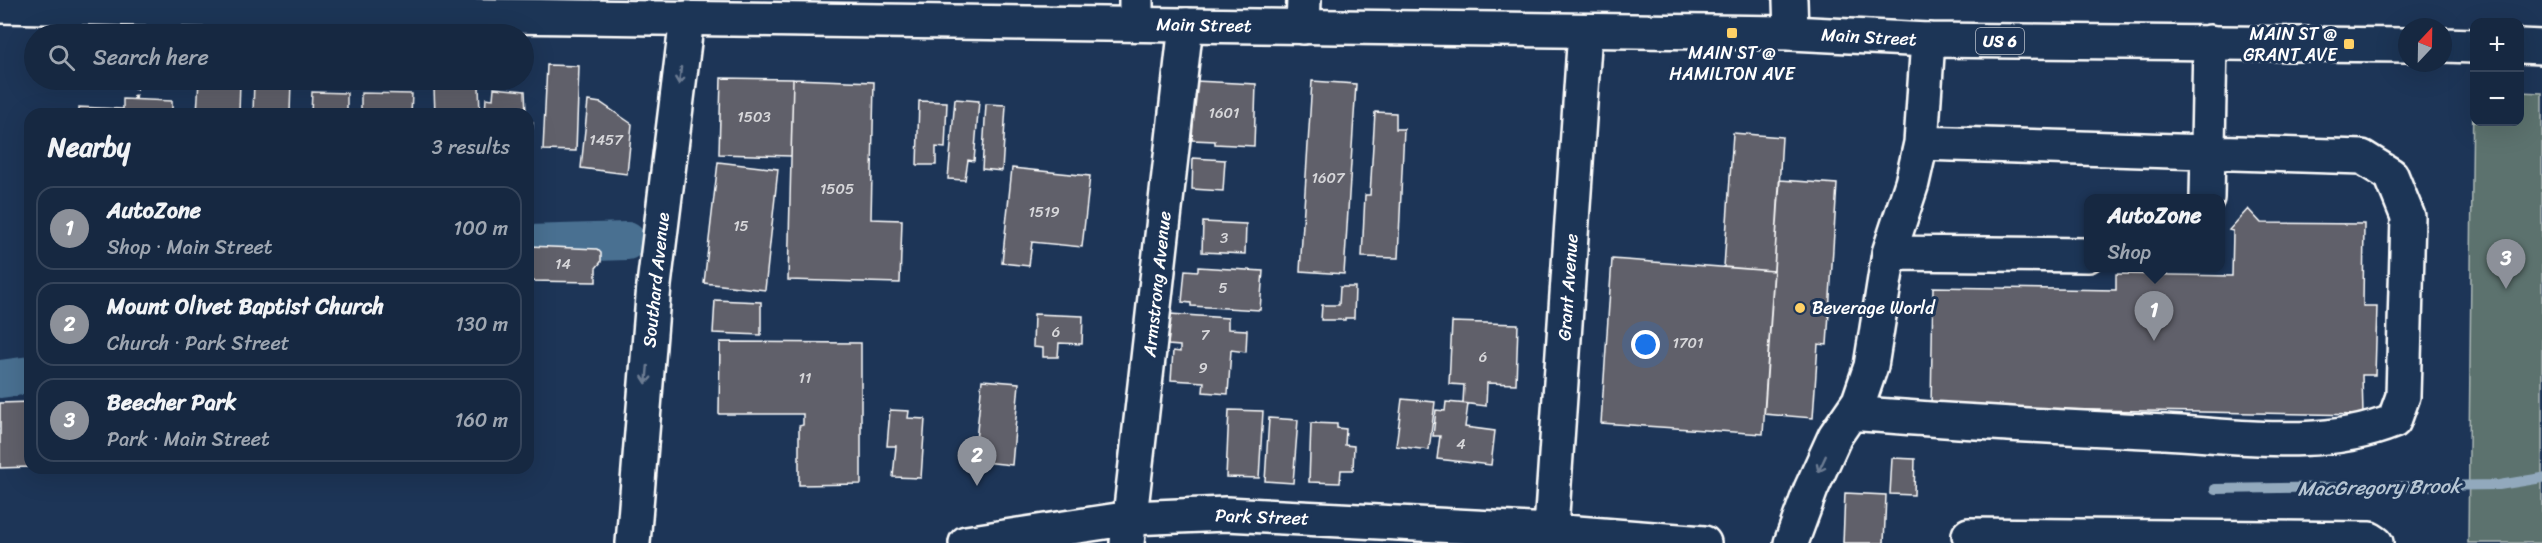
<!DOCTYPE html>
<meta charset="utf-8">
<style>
:root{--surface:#162841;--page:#23344c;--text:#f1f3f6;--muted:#9ea6b1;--line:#35445a;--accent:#8c9099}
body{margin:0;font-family:Sriracha,sans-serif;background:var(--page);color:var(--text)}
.controls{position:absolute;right:18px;top:18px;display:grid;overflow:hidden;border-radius:12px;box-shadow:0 6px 24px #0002}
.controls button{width:54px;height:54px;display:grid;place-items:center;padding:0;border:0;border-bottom:2px solid var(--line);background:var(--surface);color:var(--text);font:30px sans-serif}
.compass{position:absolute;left:2398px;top:18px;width:54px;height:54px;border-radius:50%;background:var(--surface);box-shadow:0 6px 24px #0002;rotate:22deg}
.you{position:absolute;left:1646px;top:345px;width:21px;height:21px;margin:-15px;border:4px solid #fff;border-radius:50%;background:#1a73e8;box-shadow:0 0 0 9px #1a73e833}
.badge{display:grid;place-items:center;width:39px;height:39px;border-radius:50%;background:var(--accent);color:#fff;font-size:20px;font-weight:700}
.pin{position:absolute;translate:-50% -50px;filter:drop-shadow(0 2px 3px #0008)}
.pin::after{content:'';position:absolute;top:32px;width:21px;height:18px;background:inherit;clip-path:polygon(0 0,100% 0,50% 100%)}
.popup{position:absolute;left:2084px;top:194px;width:141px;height:78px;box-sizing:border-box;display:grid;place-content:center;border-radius:12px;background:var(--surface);filter:drop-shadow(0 2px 4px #0005);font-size:20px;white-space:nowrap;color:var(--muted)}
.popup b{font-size:22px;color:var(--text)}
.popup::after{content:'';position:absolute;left:50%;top:100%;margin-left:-12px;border:12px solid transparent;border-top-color:var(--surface)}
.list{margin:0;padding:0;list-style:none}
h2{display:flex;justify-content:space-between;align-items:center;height:78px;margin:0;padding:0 24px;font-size:26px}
h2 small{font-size:20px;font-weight:400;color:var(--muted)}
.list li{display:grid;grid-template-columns:39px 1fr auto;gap:18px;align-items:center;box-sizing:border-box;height:84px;margin:0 12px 12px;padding:0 12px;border:2px solid var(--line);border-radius:18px}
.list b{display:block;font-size:22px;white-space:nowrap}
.list p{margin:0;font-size:20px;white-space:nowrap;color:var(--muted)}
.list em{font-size:20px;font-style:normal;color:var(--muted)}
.icon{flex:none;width:33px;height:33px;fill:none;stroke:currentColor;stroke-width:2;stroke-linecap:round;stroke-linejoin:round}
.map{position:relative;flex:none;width:2542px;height:543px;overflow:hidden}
.search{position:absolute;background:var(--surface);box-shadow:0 6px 24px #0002;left:24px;top:24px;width:510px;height:66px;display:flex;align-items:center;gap:15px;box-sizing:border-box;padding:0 21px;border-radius:33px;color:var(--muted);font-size:22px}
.panel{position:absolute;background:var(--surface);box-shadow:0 6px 24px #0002;left:24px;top:108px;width:510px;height:366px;border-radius:18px}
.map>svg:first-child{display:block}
.green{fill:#5b726e;stroke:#adb8b6;stroke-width:1.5}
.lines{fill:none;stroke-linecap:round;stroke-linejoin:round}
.stream{stroke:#92a9bd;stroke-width:10}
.canal{stroke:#496f91;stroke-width:38}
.building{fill:#60606a;stroke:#fff;stroke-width:1.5}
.minor-casing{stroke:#fff;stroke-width:38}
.major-casing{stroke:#fff;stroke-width:38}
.path{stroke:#fff;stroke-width:4;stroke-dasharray:4.5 4.5;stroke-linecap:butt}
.minor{stroke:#1d3557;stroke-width:33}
.major{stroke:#1d3557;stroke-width:33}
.oneway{stroke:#6c7c92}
.poi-dot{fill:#ffd166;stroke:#1d3557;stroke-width:2}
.labels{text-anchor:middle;stroke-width:6;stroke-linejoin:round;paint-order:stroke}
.number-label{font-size:15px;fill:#d7d7da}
.shield{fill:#1d3557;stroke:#bbc2cd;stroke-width:1.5}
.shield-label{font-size:16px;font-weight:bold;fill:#fff}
.street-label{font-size:18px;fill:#fff;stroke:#1d3557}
.poi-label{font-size:18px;fill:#fff;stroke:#1d3557;text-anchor:end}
.water-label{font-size:20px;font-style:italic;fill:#b6c5d3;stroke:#1d3557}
</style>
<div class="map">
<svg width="2542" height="543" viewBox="0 0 2542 543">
<rect width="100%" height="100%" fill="#1d3557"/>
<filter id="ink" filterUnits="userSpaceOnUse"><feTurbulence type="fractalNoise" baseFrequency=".0167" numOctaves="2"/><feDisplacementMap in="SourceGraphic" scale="12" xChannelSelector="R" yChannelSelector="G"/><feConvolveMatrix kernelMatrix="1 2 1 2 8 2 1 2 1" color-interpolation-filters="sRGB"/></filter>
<g filter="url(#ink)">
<path class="green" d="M2473 91H2474V122H2520V92L2542 93V543H2468Z"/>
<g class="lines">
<path class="stream" d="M2215 489 2499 485 2542 478"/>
<path class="canal" d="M528 244 627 241
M0 379 30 375"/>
</g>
<path class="building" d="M547 65 579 66 576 151 543 150Z
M721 78 793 79 791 156 719 154Z
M793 79 874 82 871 219 902 220 900 283 788 280Z
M199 80H240L239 114H197Z
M254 80H291L290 114H253Z
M1195 81 1256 84 1254 146 1215 144V141L1192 140Z
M1312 81 1356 84 1344 274 1300 271Z
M479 86 480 114H435L434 88Z
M494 88 525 91 526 114H485L486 98 493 99Z
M312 92 347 93V114H311Z
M361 93 412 94 411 114H361Z
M123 99 172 101V114H79V107L123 109Z
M955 99 979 101 974 161 968 160 965 180 948 179Z
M588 101 601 103 632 124 627 174 581 168Z
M919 101 947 102 945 148 936 147V165H917Z
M986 104 1006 105 1002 171 982 169Z
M1375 112 1396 113V129H1404L1398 258 1362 257 1365 195H1370Z
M528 122H533L531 146H528Z
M1733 133 1782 137 1774 271 1724 267Z
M1193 158 1225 160 1223 191 1192 189Z
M718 162 778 169 765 290 704 283Z
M1012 168 1090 176 1082 247 1032 242 1029 266 1002 263Z
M1780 180 1837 184 1827 345 1818 344 1813 418 1764 414Z
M2248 209 2261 223 2364 224 2363 306H2377L2375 375H2362L2363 415 1931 407 1933 287 2116 290V274L2232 276 2233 231 2229 230Z
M1203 222 1246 224 1245 254 1202 252Z
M529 246 597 249 601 253V262L596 268V282L528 281Z
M1612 259 1774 271 1763 434 1601 423Z
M1198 267 1263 271 1260 310 1191 306V303L1182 302 1185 270 1198 271Z
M1340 287H1355L1354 318H1345V320H1321L1322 305H1339Z
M715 300 761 302V335L713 333Z
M1034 314 1083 316 1082 344 1059 343 1058 357H1043V348L1033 347Z
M1170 314 1228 318V329L1247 330 1246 352 1231 350 1228 394 1203 392 1204 382 1171 380 1173 351 1180 352V346L1168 345Z
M1452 322 1518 324 1516 384 1487 383 1486 406 1463 403 1464 385 1449 384Z
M720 342 861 343V484L799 485V426L803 425V414H719Z
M982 380 1019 383 1012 465 974 461Z
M1402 399 1435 402 1429 450 1396 446Z
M30 402V467L0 468V403Z
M1446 402 1468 404 1465 427 1495 431 1491 465 1437 459 1440 436H1433L1436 410 1445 411Z
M890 410 909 411 908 418 925 419 921 478 893 477 896 446H887Z
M1229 410 1263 411 1259 478 1226 477Z
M1269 418 1298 420 1293 483 1265 481Z
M1311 423 1337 424V428L1346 429 1345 445 1354 446 1353 470H1341L1340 483 1309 482Z
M1892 458 1915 459 1914 495 1890 494Z
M1845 493 1886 495 1884 543H1843Z"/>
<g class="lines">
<defs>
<path id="minor" d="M1790 0 1791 33
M1136 24V0
M1303 27 1304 0
M2207 198 2210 42
M1889 253 1912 183 1921 143 1928 40
M1851 413C1955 422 2060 427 2164 432 2239 436 2323 450 2394 421L2403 396 2408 217 2391 175 2362 157 1921 143
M1969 535 2370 539 2376 543
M633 543 654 285 687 18
M966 543 1131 518 1226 514 1551 531 1704 543
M1127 543 1186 25
M1550 543 1585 31
M1791 543 1811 489 1835 436 1859 401 1871 366 1889 253 2088 255"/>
<path id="major" d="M0 6 428 15 1791 33 1928 40 2407 45
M2443 45 2474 46
M2520 46 2542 47"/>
</defs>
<use href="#minor" class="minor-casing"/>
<use href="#major" class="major-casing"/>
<path class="path" d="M135 99 136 80"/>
<use href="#minor" class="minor"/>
<use href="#major" class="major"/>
</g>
<defs><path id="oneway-shaft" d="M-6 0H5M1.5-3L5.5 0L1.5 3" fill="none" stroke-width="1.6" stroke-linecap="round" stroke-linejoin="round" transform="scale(1.5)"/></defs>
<g class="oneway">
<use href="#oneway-shaft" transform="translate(680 76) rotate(97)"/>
<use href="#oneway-shaft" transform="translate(647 375) rotate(95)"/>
<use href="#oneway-shaft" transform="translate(1822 464) rotate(115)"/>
</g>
</g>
<g class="poi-dot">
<rect x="1726" y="27" width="12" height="12" rx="3"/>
<rect x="2343" y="38" width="12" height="12" rx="3"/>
<circle cx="1800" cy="308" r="6"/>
</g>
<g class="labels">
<g class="number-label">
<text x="1224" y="118">1601</text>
<text x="754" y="122">1503</text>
<text x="606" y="145">1457</text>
<text x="1328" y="183">1607</text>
<text x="837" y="194">1505</text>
<text x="1044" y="217">1519</text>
<text x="741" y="231">15</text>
<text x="1224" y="243">3</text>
<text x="563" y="269">14</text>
<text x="1223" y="293">5</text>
<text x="1056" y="337">6</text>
<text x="1205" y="340">7</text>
<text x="1688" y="348">1701</text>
<text x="1483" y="362">6</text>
<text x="1203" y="373">9</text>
<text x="805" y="383">11</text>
<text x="1461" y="449">4</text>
</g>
<rect class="shield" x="1976" y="28" width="48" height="26" rx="4.5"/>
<g class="shield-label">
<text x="2000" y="47">US 6</text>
</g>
<g class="street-label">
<text transform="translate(1204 25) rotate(1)" y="6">Main Street</text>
<text transform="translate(1869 37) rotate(3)" y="6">Main Street</text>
<text transform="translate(656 280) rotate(-84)" y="6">Southard Avenue</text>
<text transform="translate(1157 284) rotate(-84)" y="6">Armstrong Avenue</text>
<text transform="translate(1568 287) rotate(-86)" y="6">Grant Avenue</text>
<text transform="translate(1262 517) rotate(2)" y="6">Park Street</text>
</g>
<g class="poi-label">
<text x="2337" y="40">MAIN ST @<tspan x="2337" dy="21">GRANT AVE</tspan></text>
<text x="1732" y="59" text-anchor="middle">MAIN ST @<tspan x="1732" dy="21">HAMILTON AVE</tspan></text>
<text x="1812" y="314" text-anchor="start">Beverage World</text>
</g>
<g class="water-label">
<text transform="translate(2379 487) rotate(-1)" y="7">MacGregory Brook</text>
</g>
</g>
</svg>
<div class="controls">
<button>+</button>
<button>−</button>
</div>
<svg class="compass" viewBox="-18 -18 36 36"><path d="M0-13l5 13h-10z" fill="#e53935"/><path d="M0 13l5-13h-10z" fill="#9ea6b1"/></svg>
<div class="you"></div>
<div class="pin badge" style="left:2154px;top:341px">1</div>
<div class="popup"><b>AutoZone</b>Shop</div>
<div class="pin badge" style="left:977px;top:486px">2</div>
<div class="pin badge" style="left:2506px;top:289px">3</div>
<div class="search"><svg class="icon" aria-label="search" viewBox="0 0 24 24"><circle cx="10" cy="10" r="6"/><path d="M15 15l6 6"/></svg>Search here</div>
<section class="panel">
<h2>Nearby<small>3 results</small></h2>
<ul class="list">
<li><span class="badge">1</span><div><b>AutoZone</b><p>Shop · Main Street</p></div><em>100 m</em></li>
<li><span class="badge">2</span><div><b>Mount Olivet Baptist Church</b><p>Church · Park Street</p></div><em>130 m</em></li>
<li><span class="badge">3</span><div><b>Beecher Park</b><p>Park · Main Street</p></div><em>160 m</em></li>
</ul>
</section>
</div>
